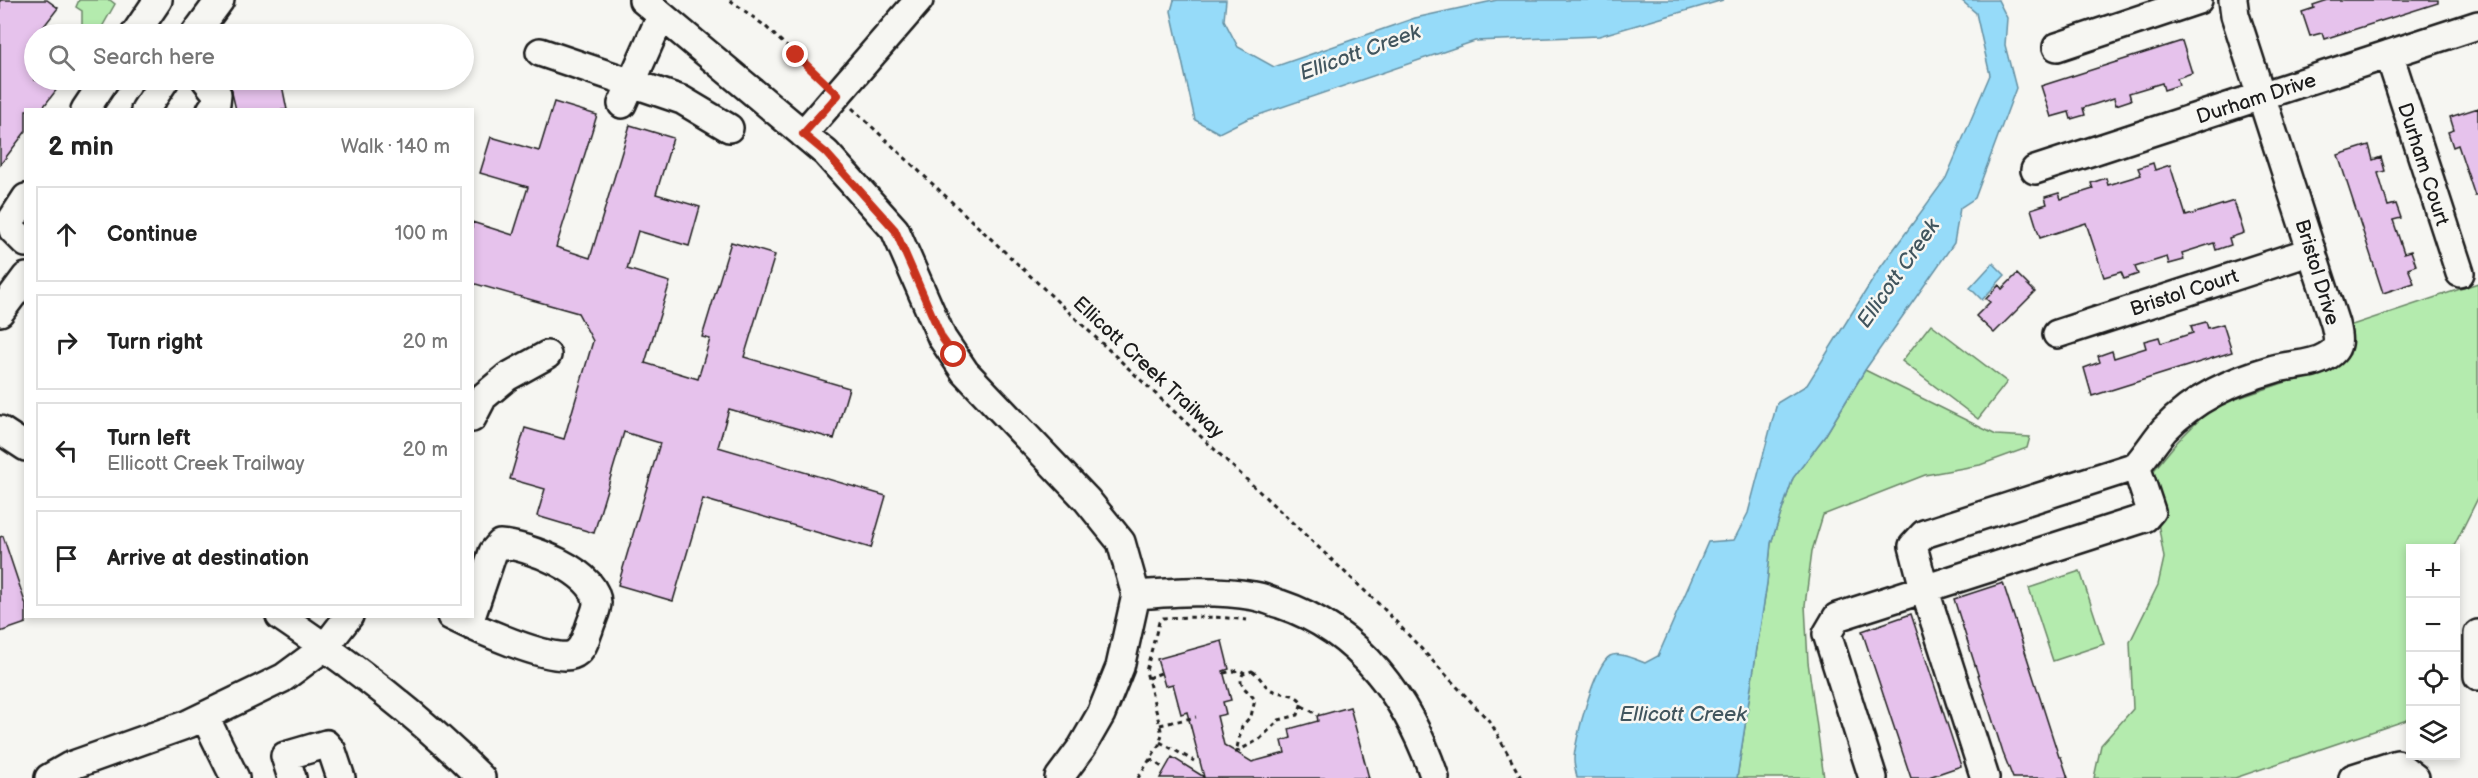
<!DOCTYPE html>
<meta charset="utf-8">
<style>
:root{--surface:#fff;--page:#f6f6f6;--text:#222;--muted:#767676;--line:#e0e0e0}
body{margin:0;font-family:"Balsamiq Sans",sans-serif;background:var(--page);color:var(--text)}
.controls{position:absolute;right:18px;bottom:18px;display:grid;overflow:hidden;border-radius:0px;box-shadow:0 3px 9px #0003}
.controls button{width:54px;height:54px;display:grid;place-items:center;padding:0;border:0;border-bottom:2px solid var(--line);background:var(--surface);color:var(--text);font:30px sans-serif}
.stop{position:absolute;width:18px;height:18px;margin:-14px;border:4px solid #c8321e;border-radius:50%;background:#fff}
.stop.end{background:#c8321e;border-color:#fff;box-shadow:0 2px 6px #0008}
.list{margin:0;padding:0;list-style:none}
h2{display:flex;justify-content:space-between;align-items:center;height:78px;margin:0;padding:0 24px;font-size:26px}
h2 small{font-size:20px;font-weight:400;color:var(--muted)}
.list li{display:grid;grid-template-columns:39px 1fr auto;gap:18px;align-items:center;box-sizing:border-box;height:96px;margin:0 12px 12px;padding:0 12px;border:2px solid var(--line);border-radius:0px}
.list b{display:block;font-size:22px;white-space:nowrap}
.list p{margin:0;font-size:20px;white-space:nowrap;color:var(--muted)}
.list em{font-size:20px;font-style:normal;color:var(--muted)}
.icon{flex:none;width:33px;height:33px;fill:none;stroke:currentColor;stroke-width:2;stroke-linecap:round;stroke-linejoin:round}
.map{position:relative;flex:none;width:2478px;height:778px;overflow:hidden}
.search{position:absolute;background:var(--surface);box-shadow:0 3px 9px #0003;left:24px;top:24px;width:450px;height:66px;display:flex;align-items:center;gap:15px;box-sizing:border-box;padding:0 21px;border-radius:33px;color:var(--muted);font-size:22px}
.panel{position:absolute;background:var(--surface);box-shadow:0 3px 9px #0003;left:24px;top:108px;width:450px;height:510px;border-radius:0px}
.map>svg:first-child{display:block}
.green{fill:#b4ebae;stroke:#688465;stroke-width:1.5}
.water{fill:#96dbf9;stroke:#658fa1;stroke-width:1.5}
.building{fill:#e6c2ec;stroke:#1c1c1c;stroke-width:1.5}
.lines{fill:none;stroke-linecap:round;stroke-linejoin:round}
.minor-casing{stroke:#1c1c1c;stroke-width:32}
.path{stroke:#1c1c1c;stroke-width:3;stroke-dasharray:4.5 4.5;stroke-linecap:butt}
.minor{stroke:#f6f6f2;stroke-width:27}
.route{stroke:#c8321e;stroke-width:8}
.labels{text-anchor:middle;stroke-width:5;stroke-linejoin:round;paint-order:stroke}
.street-label{font-size:20px;fill:#1c1c1c;stroke:#f6f6f2}
.water-label{font-size:21px;font-style:italic;fill:#41555e;stroke:#f6f6f2}
</style>
<div class="map">
<svg width="2478" height="778" viewBox="0 0 2478 778">
<rect width="100%" height="100%" fill="#f6f6f2"/>
<filter id="ink" filterUnits="userSpaceOnUse"><feTurbulence type="fractalNoise" baseFrequency=".0167" numOctaves="2"/><feDisplacementMap in="SourceGraphic" scale="12" xChannelSelector="R" yChannelSelector="G"/><feConvolveMatrix kernelMatrix="1 2 1 2 8 2 1 2 1" color-interpolation-filters="sRGB"/></filter>
<g filter="url(#ink)">
<path class="green" d="M79 0H110L115 4 98 34H86L82 26V11L76 7Z
M2478 283V498L2453 548H2410V719L2235 778H2094L2101 745 2133 709 2130 642 2158 585 2164 558 2150 475 2177 442 2212 407 2333 366 2350 354 2349 326Z
M1931 324 2007 382 1978 419 1902 361Z
M1865 370 1996 435 2030 437 2027 448 1980 465 1925 475 1823 515 1812 551 1805 605 1808 662 1824 778H1737L1767 583 1771 543 1793 478 1825 436Z
M2080 571 2104 644 2053 661 2029 588Z"/>
<path class="water" d="M1174 0H1226L1224 20 1238 47 1274 67 1415 18 1497 0H1723L1599 36 1475 41 1247 119 1219 133 1195 120 1171 11Z
M1961 0H1998L2007 18 2005 45 2016 88 1975 198 1960 208 1954 243 1865 370 1825 436 1793 478 1771 543 1767 583 1737 778H1577C1576 772 1574 765 1574 760 1574 742 1595 664 1610 656 1619 651 1636 660 1645 663L1658 656 1708 542 1734 540 1748 513 1777 403 1807 385 1880 268 1946 178 1990 75 1976 13Z
M1993 263 2005 275 1982 300 1970 288Z"/>
<path class="building" d="M0 0H47L58 8 38 34H34V80H64L41 110H26V131L0 165Z
M2328 0H2438V3L2324 39 2322 33 2310 36 2302 12 2314 8 2313 5Z
M2182 41 2192 73 2177 78 2179 85 2164 90 2162 83 2129 93 2131 100 2116 105 2114 98 2083 108 2085 115 2071 119 2069 112 2051 117 2041 86Z
M229 80H281L287 110H236Z
M554 102 597 115 556 247 590 258 630 125 673 138 656 194 700 207 689 246 638 231 627 269 670 282 645 363 698 379 710 339 702 337 731 242 775 255 744 357 849 388 834 439 729 409 718 447 886 496 871 548 703 499 673 601 618 585 660 443 624 432 594 533 537 516 545 489 510 479 525 428 564 439 593 341 578 313 472 283V222L513 235 528 187 480 173 491 137 539 151Z
M2478 108V196H2475L2458 145 2453 147 2448 132 2454 130 2450 117Z
M2369 145 2373 160 2381 157 2385 171 2378 173 2388 206 2396 204 2401 218 2393 220 2404 253 2411 251 2416 265 2408 268 2414 283 2383 293 2338 155Z
M2153 163 2155 170 2170 165 2186 216 2234 201 2244 233 2229 238 2231 245 2216 250 2214 243 2182 253 2184 260 2169 264 2167 257 2135 267 2138 274 2124 279 2121 272 2104 277 2086 223 2040 238 2031 209 2047 204 2045 197 2059 193 2061 199 2093 189 2091 183 2106 178 2108 185 2141 175 2138 168Z
M2017 274 2035 292 1994 333 1976 316 1990 302 1986 299 1999 285 2002 289Z
M2206 322 2208 328 2223 324 2232 352 2092 396 2084 368 2100 362 2098 356 2112 351 2114 358 2146 348 2144 341 2159 337 2161 343 2193 333 2191 326Z
M3 536 26 605V623L0 632V537Z
M2003 583 2059 757H2061L2068 778H2013L2003 753 1954 599Z
M1911 614 1961 766 1926 778H1911L1862 631Z
M1222 641 1229 669 1223 671 1231 700 1223 702 1226 714 1217 716 1224 745 1252 762 1285 753 1282 741 1291 738 1289 729 1318 721 1317 716 1350 707 1369 778H1160L1172 757 1204 777 1187 712 1181 714 1173 684 1165 686 1157 659Z"/>
<g class="lines">
<defs>
<path id="minor" d="M643 0 826 153 895 230 942 338 965 372 1087 500 1121 542 1136 595 1120 667 1101 714 1082 747 1059 778
M135 34 158 0
M195 34 220 0
M2057 47 2198 0
M540 52 682 100 729 128
M2389 54 2460 273
M206 80 217 94 216 103 211 110
M622 104 661 16
M85 110 105 80
M145 110 165 80
M803 134 919 0
M2035 170 2478 25
M26 198 11 221 13 230 26 243
M0 312 26 277
M2057 334 2312 251
M472 418 483 397 507 377 547 355
M0 430 26 447
M2136 466C2146 455 2154 442 2164 430 2194 398 2232 381 2274 369 2291 364 2312 366 2327 356 2341 348 2338 337 2335 324L2235 15 2233 0
M1136 595C1175 592 1215 589 1254 596 1263 597 1272 602 1280 604 1361 631 1409 700 1435 778
M280 616C352 665 420 716 481 778
M451 616C473 627 551 663 572 655 583 651 585 639 589 629 591 621 597 611 597 603 596 571 526 545 500 544L493 552 472 614
M2478 634V676
M205 717 235 778
M49 778 70 766 188 724 283 678 325 647 349 616
M292 778 285 756 326 744 332 751 341 778
M1873 778 1827 634 1837 617 2145 518 2151 511 2136 466
M1985 778 1924 588 1913 546 1924 534 2136 466
M2353 778 2397 764 2415 778"/>
</defs>
<use href="#minor" class="minor-casing"/>
<path class="path" d="M730 0 765 26 821 79
M852 108 1383 608 1491 723 1521 778
M1252 671C1261 676 1264 688 1274 691 1285 695 1293 692 1302 702L1298 715 1279 720 1260 739 1236 752 1242 726 1251 716 1255 700C1249 690 1236 686 1243 674Z
M1224 673 1239 670 1245 673
M1148 678 1161 673
M1302 706 1319 715
M1160 725 1196 717
M1160 742 1194 761
M1150 759 1165 769
M1138 778 1159 745 1162 734 1146 671 1159 622 1163 618C1192 617 1218 616 1247 620"/>
<use href="#minor" class="minor"/>
</g>
</g>
<g class="lines" filter="url(#ink)">
<path class="route" d="M796 55 838 95 803 134 826 153 895 230 942 338 954 355"/>
</g>
<g class="labels">
<g class="street-label">
<text transform="translate(2256 98) rotate(-18)" y="7">Durham Drive</text>
<text transform="translate(2424 164) rotate(72)" y="7">Durham Court</text>
<text transform="translate(2318 272) rotate(73)" y="7">Bristol Drive</text>
<text transform="translate(2184 292) rotate(-18)" y="7">Bristol Court</text>
<text transform="translate(1149 367) rotate(43)" y="7">Ellicott Creek Trailway</text>
</g>
<g class="water-label">
<text transform="translate(1360 52) rotate(-20)" y="7">Ellicott Creek</text>
<text transform="translate(1898 273) rotate(-55)" y="7">Ellicott Creek</text>
<text x="1683" y="721">Ellicott Creek</text>
</g>
</g>
</svg>
<div class="controls">
<button>+</button>
<button>−</button>
<button><svg class="icon" aria-label="locate" viewBox="0 0 24 24"><circle cx="12" cy="12" r="6"/><path d="M12 2v4M12 18v4M2 12h4M18 12h4"/></svg></button>
<button><svg class="icon" aria-label="layers" viewBox="0 0 24 24"><path d="M12 4l9 5-9 5-9-5zM3 14l9 5 9-5"/></svg></button>
</div>
<div class="stop" style="left:954px;top:355px"></div>
<div class="stop end" style="left:796px;top:55px"></div>
<div class="search"><svg class="icon" aria-label="search" viewBox="0 0 24 24"><circle cx="10" cy="10" r="6"/><path d="M15 15l6 6"/></svg>Search here</div>
<section class="panel">
<h2>2 min<small>Walk · 140 m</small></h2>
<ul class="list">
<li><svg class="icon" aria-label="ahead" viewBox="0 0 24 24"><path d="M12 20V5M6 11l6-6 6 6"/></svg><div><b>Continue</b></div><em>100 m</em></li>
<li><svg class="icon" aria-label="right" viewBox="0 0 24 24"><path d="M7 20v-9h11M14 6l5 5-5 5"/></svg><div><b>Turn right</b></div><em>20 m</em></li>
<li><svg class="icon" aria-label="left" viewBox="0 0 24 24"><path d="M17 20v-9H6M10 6l-5 5 5 5"/></svg><div><b>Turn left</b><p>Ellicott Creek Trailway</p></div><em>20 m</em></li>
<li><svg class="icon" aria-label="arrive" viewBox="0 0 24 24"><path d="M6 21V4h12l-3 4 3 4H6"/></svg><div><b>Arrive at destination</b></div></li>
</ul>
</section>
</div>
